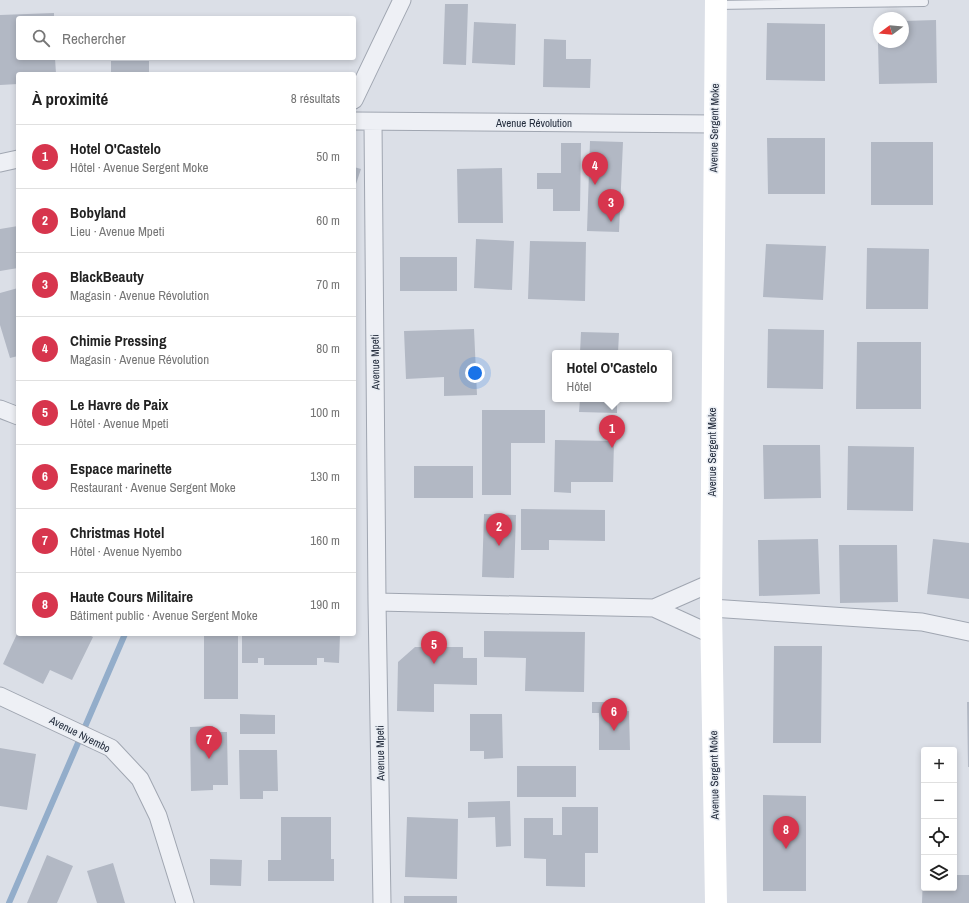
<!DOCTYPE html>
<html lang="fr">
<meta charset="utf-8">
<style>
:root{--surface:#fff;--page:#f6f6f6;--text:#222;--muted:#767676;--line:#e0e0e0;--accent:#d7354d}
body{margin:0;font-family:"Archivo Narrow",sans-serif;background:var(--page);color:var(--text)}
.controls{position:absolute;right:12px;bottom:12px;display:grid;overflow:hidden;border-radius:4px;box-shadow:0 2px 6px #0003}
.controls button{width:36px;height:36px;display:grid;place-items:center;padding:0;border:0;border-bottom:1px solid var(--line);background:var(--surface);color:var(--text);font:20px sans-serif}
.compass{position:absolute;left:873px;top:12px;width:36px;height:36px;border-radius:50%;background:var(--surface);box-shadow:0 2px 6px #0003;rotate:254deg}
.you{position:absolute;left:475px;top:373px;width:14px;height:14px;margin:-10px;border:3px solid #fff;border-radius:50%;background:#1a73e8;box-shadow:0 0 0 6px #1a73e833}
.badge{display:grid;place-items:center;width:26px;height:26px;border-radius:50%;background:var(--accent);color:#fff;font-size:13px;font-weight:700}
.pin{position:absolute;translate:-50% -33px;filter:drop-shadow(0 1px 2px #0008)}
.pin::after{content:'';position:absolute;top:21px;width:14px;height:12px;background:inherit;clip-path:polygon(0 0,100% 0,50% 100%)}
.popup{position:absolute;left:552px;top:350px;width:120px;height:52px;box-sizing:border-box;display:grid;place-content:center;border-radius:4px;background:var(--surface);filter:drop-shadow(0 1px 3px #0005);font-size:13px;white-space:nowrap;color:var(--muted)}
.popup b{font-size:15px;color:var(--text)}
.popup::after{content:'';position:absolute;left:50%;top:100%;margin-left:-8px;border:8px solid transparent;border-top-color:var(--surface)}
.list{margin:0;padding:0;list-style:none}
h2{display:flex;justify-content:space-between;align-items:center;height:52px;margin:0;padding:0 16px;font-size:17px}
h2 small{font-size:13px;font-weight:400;color:var(--muted)}
.list li{display:grid;grid-template-columns:26px 1fr auto;gap:12px;align-items:center;box-sizing:border-box;height:64px;padding:0 16px;border-top:1px solid var(--line)}
.list b{display:block;font-size:15px;white-space:nowrap}
.list p{margin:0;font-size:13px;white-space:nowrap;color:var(--muted)}
.list em{font-size:13px;font-style:normal;color:var(--muted)}
.icon{flex:none;width:22px;height:22px;fill:none;stroke:currentColor;stroke-width:2;stroke-linecap:round;stroke-linejoin:round}
.map{position:relative;flex:none;width:969px;height:903px;overflow:hidden}
.search{position:absolute;background:var(--surface);box-shadow:0 2px 6px #0003;left:16px;top:16px;width:340px;height:44px;display:flex;align-items:center;gap:10px;box-sizing:border-box;padding:0 14px;border-radius:4px;color:var(--muted);font-size:15px}
.panel{position:absolute;background:var(--surface);box-shadow:0 2px 6px #0003;left:16px;top:72px;width:340px;height:564px;border-radius:4px}
.map>svg:first-child{display:block}
.lines{fill:none;stroke-linecap:round;stroke-linejoin:round}
.stream{stroke:#93adca;stroke-width:6}
.building{fill:#b2b8c4}
.service-casing{stroke:#a0a6b1;stroke-width:10}
.minor-casing{stroke:#a0a6b1;stroke-width:19}
.service{stroke:#eef0f5;stroke-width:8}
.minor{stroke:#eef0f5;stroke-width:17}
.secondary{stroke:#fff;stroke-width:22}
.labels{text-anchor:middle;stroke-width:3;stroke-linejoin:round;paint-order:stroke}
.street-label{font-size:11px;fill:#242d3d;stroke:#eaeef4}
</style>
<div class="map">
<svg width="969" height="903" viewBox="0 0 969 903">
<rect width="100%" height="100%" fill="#dbdfe7"/>
<g class="lines">
<path class="stream" d="M9 903 125 634"/>
</g>
<path class="building" d="M445 4H468L466 65 443 64Z
M54 13V18H18V58H55L56 74H18V84L0 85V15Z
M936 20 937 83 879 84 878 42H903V21Z
M474 22 516 24 515 65 472 63Z
M767 23 825 24V81L766 80Z
M544 39 566 40V59H591L590 88 543 87Z
M111 61H149V74H111Z
M767 138H825V194H768Z
M590 141 623 142 619 232 587 231Z
M871 142H933V205H871Z
M561 143H581L580 211H553V189H537V173H561Z
M354 167 361 169 354 190Z
M502 168 503 223H458L457 169Z
M18 226V268L0 271V229Z
M476 239 514 241 512 290 474 288Z
M530 241 586 242 585 301 528 299Z
M766 244 826 246 823 300 763 297Z
M867 248 929 249 928 309H866Z
M400 257H457V291H400Z
M18 288V356L10 358 0 325V293Z
M474 329 477 395 444 396V377L406 379 404 331Z
M768 329 824 330 823 389 767 388Z
M581 332 619 333 618 353H580Z
M857 342H921V409H856Z
M580 399H617V413L579 412Z
M482 410H545V443H511V495H482Z
M555 440 614 441 613 482H571V493L554 492Z
M763 445H820L821 498 764 499Z
M848 446 914 447 913 511 847 510Z
M414 466H473V498H414Z
M521 509 605 510V541L549 540V550H521Z
M484 514 516 515 514 578 482 577Z
M818 539 820 594 759 596 758 540Z
M933 539 969 543V599L927 594Z
M839 545H897L898 602 840 603Z
M484 631 585 632 584 692 525 691 526 658 484 657Z
M17 634H87L93 637 72 680 50 670 43 684 3 664Z
M204 634H238V699H204Z
M242 634H340L339 663 324 662V658H317V665H264V658H258V663H242Z
M774 646H822L821 743H773Z
M415 647H463V658H477V685L434 684V712L397 711 398 662Z
M592 702H607V712L629 711 630 750H599V713H592Z
M967 702H969V767H968Z
M240 714 275 715V734H240Z
M470 714H502L503 758 484 759V751H470Z
M213 726V732H227L228 785H213V790L191 791 190 727Z
M0 748 36 754 27 810 0 806Z
M239 750H277L278 791H263V799H240Z
M517 766H576V797H517Z
M763 795 806 796V891H763Z
M510 801 511 846 496 847 495 817 468 818V802Z
M562 807H598V853H585V887L546 886V859L524 858V818H553V835H562Z
M281 817H331V859H334V881H268V860H281Z
M407 817 458 819 457 879 405 877Z
M47 855 73 866 57 903H27Z
M210 859 242 860 241 886 210 885Z
M113 863 125 903H97L87 871Z
M923 874 924 888H954V875H969V903H922Z
M404 896H457V903H404Z"/>
<g class="lines">
<defs>
<path id="service" d="M716 5 924 2"/>
<path id="minor" d="M354 100 402 0
M354 121 714 124
M373 122 377 602 382 903
M0 163 18 159
M0 409 18 416
M377 602 654 608 711 634
M654 608 711 583
M711 608 922 622 969 632
M0 696 111 748 140 779 158 816 185 903"/>
</defs>
<use href="#service" class="service-casing"/>
<use href="#minor" class="minor-casing"/>
<use href="#service" class="service"/>
<use href="#minor" class="minor"/>
<path class="secondary" d="M716 0 711 608 716 903"/>
</g>
<g class="labels">
<g class="street-label">
<text x="534" y="127">Avenue Révolution</text>
<text transform="translate(714 128) rotate(-89)" y="4">Avenue Sergent Moke</text>
<text transform="translate(375 362) rotate(-91)" y="4">Avenue Mpeti</text>
<text transform="translate(712 452) rotate(-90)" y="4">Avenue Sergent Moke</text>
<text transform="translate(80 734) rotate(27)" y="4">Avenue Nyembo</text>
<text transform="translate(380 753) rotate(-91)" y="4">Avenue Mpeti</text>
<text transform="translate(714 775) rotate(-91)" y="4">Avenue Sergent Moke</text>
</g>
</g>
</svg>
<div class="controls">
<button>+</button>
<button>−</button>
<button><svg class="icon" aria-label="locate" viewBox="0 0 24 24"><circle cx="12" cy="12" r="6"/><path d="M12 2v4M12 18v4M2 12h4M18 12h4"/></svg></button>
<button><svg class="icon" aria-label="layers" viewBox="0 0 24 24"><path d="M12 4l9 5-9 5-9-5zM3 14l9 5 9-5"/></svg></button>
</div>
<svg class="compass" viewBox="-18 -18 36 36"><path d="M0-13l5 13h-10z" fill="#e53935"/><path d="M0 13l5-13h-10z" fill="#767676"/></svg>
<div class="you"></div>
<div class="pin badge" style="left:612px;top:448px">1</div>
<div class="popup"><b>Hotel O'Castelo</b>Hôtel</div>
<div class="pin badge" style="left:499px;top:546px">2</div>
<div class="pin badge" style="left:611px;top:222px">3</div>
<div class="pin badge" style="left:595px;top:185px">4</div>
<div class="pin badge" style="left:434px;top:664px">5</div>
<div class="pin badge" style="left:614px;top:731px">6</div>
<div class="pin badge" style="left:209px;top:759px">7</div>
<div class="pin badge" style="left:786px;top:849px">8</div>
<div class="search"><svg class="icon" aria-label="search" viewBox="0 0 24 24"><circle cx="10" cy="10" r="6"/><path d="M15 15l6 6"/></svg>Rechercher</div>
<section class="panel">
<h2>À proximité<small>8 résultats</small></h2>
<ul class="list">
<li><span class="badge">1</span><div><b>Hotel O'Castelo</b><p>Hôtel · Avenue Sergent Moke</p></div><em>50 m</em></li>
<li><span class="badge">2</span><div><b>Bobyland</b><p>Lieu · Avenue Mpeti</p></div><em>60 m</em></li>
<li><span class="badge">3</span><div><b>BlackBeauty</b><p>Magasin · Avenue Révolution</p></div><em>70 m</em></li>
<li><span class="badge">4</span><div><b>Chimie Pressing</b><p>Magasin · Avenue Révolution</p></div><em>80 m</em></li>
<li><span class="badge">5</span><div><b>Le Havre de Paix</b><p>Hôtel · Avenue Mpeti</p></div><em>100 m</em></li>
<li><span class="badge">6</span><div><b>Espace marinette</b><p>Restaurant · Avenue Sergent Moke</p></div><em>130 m</em></li>
<li><span class="badge">7</span><div><b>Christmas Hotel</b><p>Hôtel · Avenue Nyembo</p></div><em>160 m</em></li>
<li><span class="badge">8</span><div><b>Haute Cours Militaire</b><p>Bâtiment public · Avenue Sergent Moke</p></div><em>190 m</em></li>
</ul>
</section>
</div>
